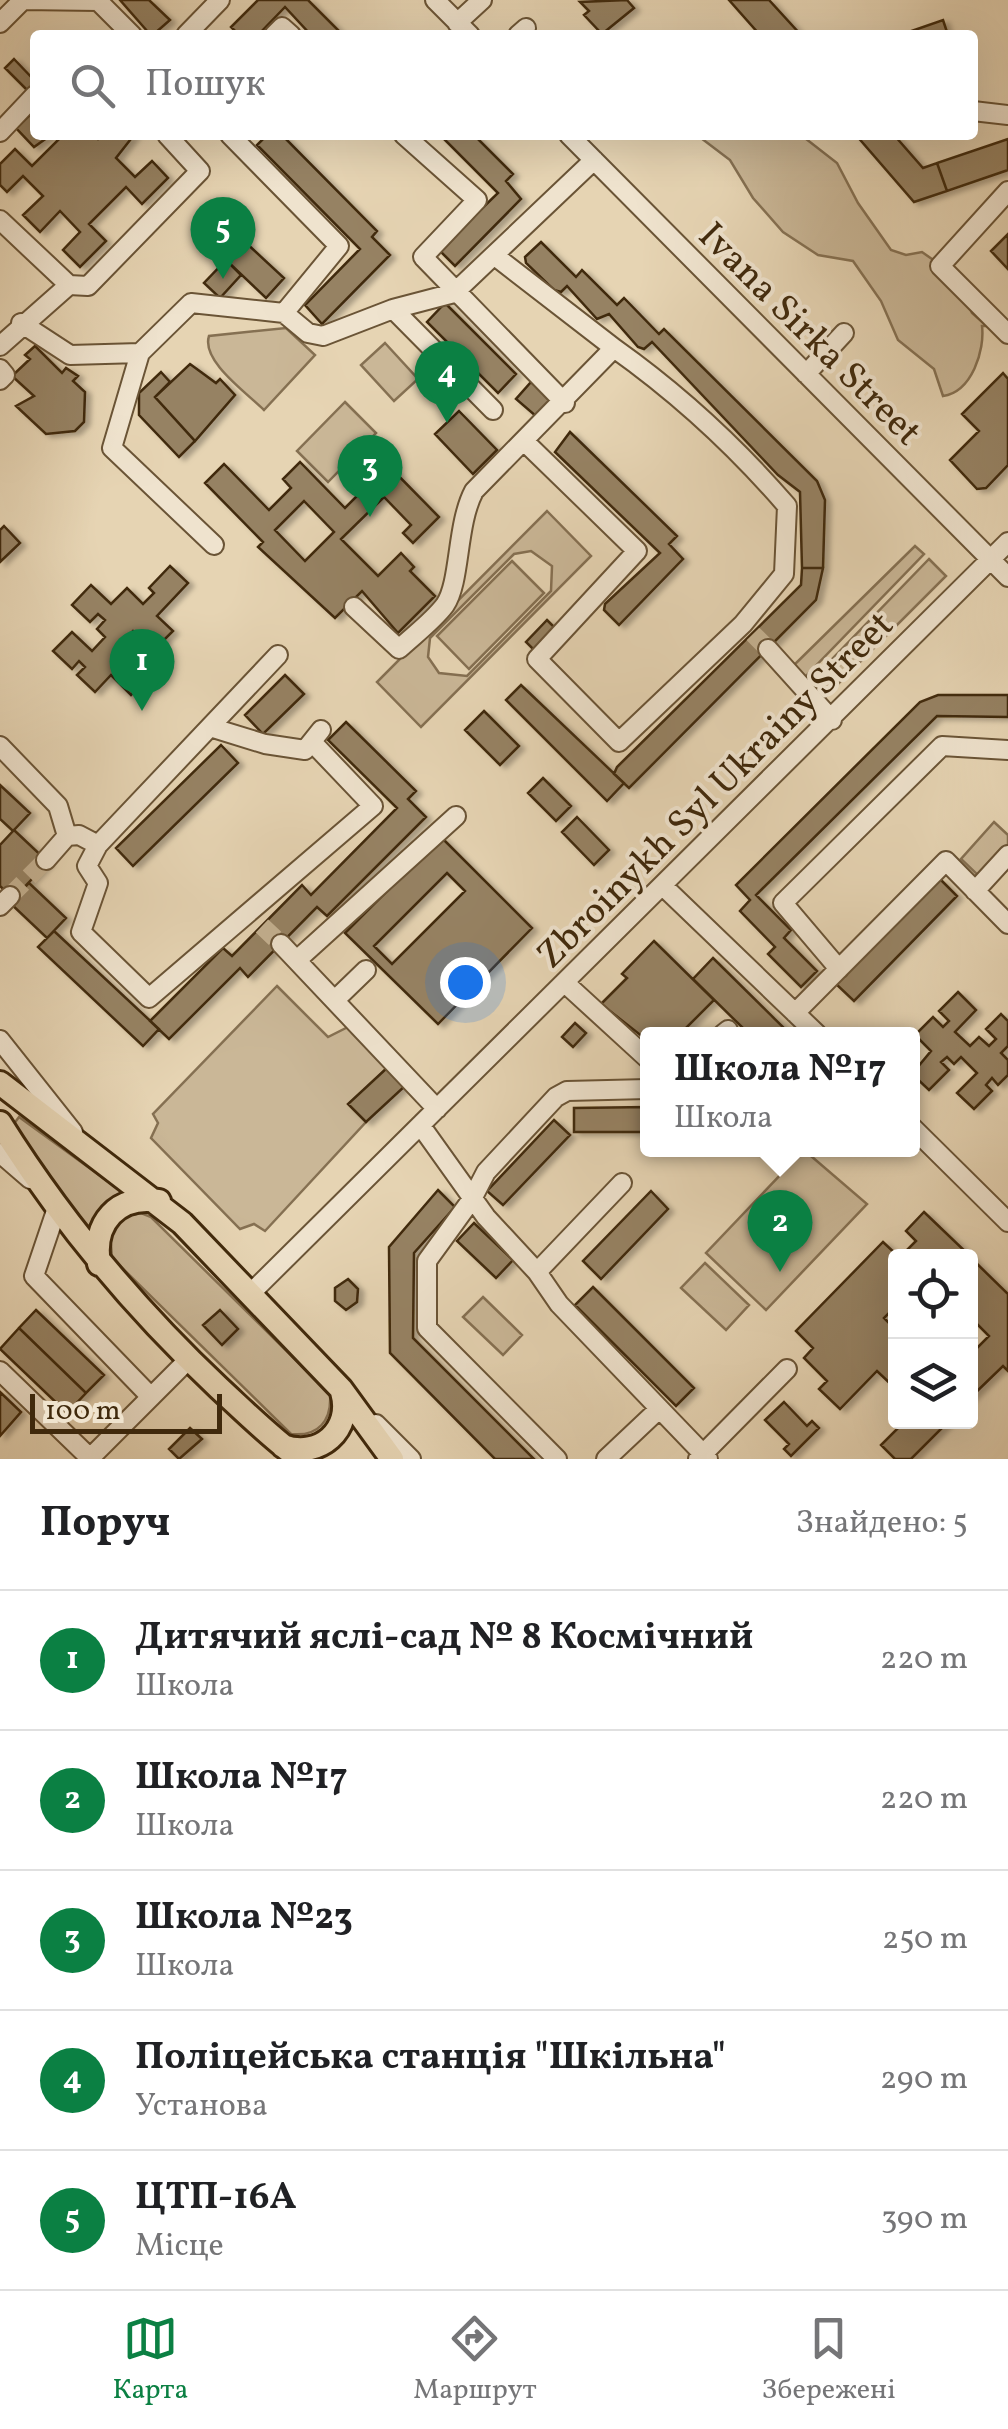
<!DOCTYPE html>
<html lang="uk">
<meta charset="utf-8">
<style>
:root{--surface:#fff;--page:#f2f2f2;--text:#202124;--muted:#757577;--line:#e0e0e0;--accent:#0b8043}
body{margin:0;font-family:Vollkorn,serif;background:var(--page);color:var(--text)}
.controls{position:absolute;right:30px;bottom:30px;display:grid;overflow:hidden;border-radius:10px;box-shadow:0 10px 40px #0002}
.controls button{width:90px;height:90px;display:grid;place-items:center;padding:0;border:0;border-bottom:2px solid var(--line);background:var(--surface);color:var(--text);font:50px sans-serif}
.scale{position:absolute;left:30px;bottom:25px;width:192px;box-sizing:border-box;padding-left:10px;border:5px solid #40290c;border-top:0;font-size:28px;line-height:35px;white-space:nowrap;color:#40290c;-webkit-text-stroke:8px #efe3ce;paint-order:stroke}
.you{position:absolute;left:465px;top:982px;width:35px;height:35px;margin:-25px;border:8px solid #fff;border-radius:50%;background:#1a73e8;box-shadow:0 0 0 15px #1a73e833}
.badge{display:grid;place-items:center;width:65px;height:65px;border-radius:50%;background:var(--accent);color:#fff;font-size:32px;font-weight:700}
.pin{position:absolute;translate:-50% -82px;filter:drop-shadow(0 2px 5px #0008)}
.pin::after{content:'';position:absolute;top:52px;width:35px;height:30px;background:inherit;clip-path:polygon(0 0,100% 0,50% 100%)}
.popup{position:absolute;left:640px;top:1027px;width:280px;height:130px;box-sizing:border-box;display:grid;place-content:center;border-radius:10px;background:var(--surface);filter:drop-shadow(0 2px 8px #0005);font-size:32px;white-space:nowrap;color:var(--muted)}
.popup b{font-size:38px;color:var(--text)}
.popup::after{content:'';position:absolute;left:50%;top:100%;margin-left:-20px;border:20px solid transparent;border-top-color:var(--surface)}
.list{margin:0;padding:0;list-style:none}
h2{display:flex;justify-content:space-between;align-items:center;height:130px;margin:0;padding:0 40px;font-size:42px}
h2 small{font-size:32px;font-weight:400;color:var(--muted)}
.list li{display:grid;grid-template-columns:65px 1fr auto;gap:30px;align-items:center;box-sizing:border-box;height:140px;padding:0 40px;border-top:2px solid var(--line)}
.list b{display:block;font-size:38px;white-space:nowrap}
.list p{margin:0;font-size:32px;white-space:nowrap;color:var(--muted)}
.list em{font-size:32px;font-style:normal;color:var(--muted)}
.icon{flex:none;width:55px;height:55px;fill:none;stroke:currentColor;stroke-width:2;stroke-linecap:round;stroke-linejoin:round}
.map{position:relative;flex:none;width:1008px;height:1459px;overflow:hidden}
.search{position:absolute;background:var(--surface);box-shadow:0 10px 40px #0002;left:30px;right:30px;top:30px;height:110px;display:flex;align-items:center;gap:25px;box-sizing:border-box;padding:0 35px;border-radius:10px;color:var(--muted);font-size:38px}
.sheet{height:830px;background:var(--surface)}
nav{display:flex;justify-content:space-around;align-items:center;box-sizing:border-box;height:140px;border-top:2px solid var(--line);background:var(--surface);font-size:28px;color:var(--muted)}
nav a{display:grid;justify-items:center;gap:5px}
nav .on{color:var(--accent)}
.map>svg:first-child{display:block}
.green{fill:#cab797;stroke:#857052;stroke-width:2.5;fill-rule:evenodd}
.building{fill:#968263;stroke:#40290c;stroke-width:2.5;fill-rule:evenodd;filter:url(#shadow)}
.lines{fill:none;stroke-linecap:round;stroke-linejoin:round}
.minor-tunnel{stroke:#c5b292;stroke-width:18;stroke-dasharray:18 9;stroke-linecap:butt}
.minor-casing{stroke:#6a5436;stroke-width:22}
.major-casing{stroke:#40290c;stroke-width:28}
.minor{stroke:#efe3ce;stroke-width:18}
.major{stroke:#e6d4b3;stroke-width:22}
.labels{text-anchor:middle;stroke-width:8;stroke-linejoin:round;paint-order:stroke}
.street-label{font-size:38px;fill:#40290c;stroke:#efe3ce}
</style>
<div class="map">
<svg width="1008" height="1459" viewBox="0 0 1008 1459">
<defs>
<filter id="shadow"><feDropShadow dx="5.5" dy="3" stdDeviation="2.5" flood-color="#0004"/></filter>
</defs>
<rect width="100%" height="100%" fill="#e6d4b3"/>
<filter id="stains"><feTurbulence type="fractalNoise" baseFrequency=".002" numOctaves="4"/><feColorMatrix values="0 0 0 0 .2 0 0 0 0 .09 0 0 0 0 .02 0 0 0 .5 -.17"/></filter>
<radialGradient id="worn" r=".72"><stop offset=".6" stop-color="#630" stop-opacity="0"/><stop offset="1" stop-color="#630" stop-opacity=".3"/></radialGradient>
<path class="green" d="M697 135H801L837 163 858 203 891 250 906 255 922 252 956 276 972 313 987 326H982C985 350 972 392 943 396L934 369 898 340 881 301 853 261 818 255 783 232 753 198 730 160Z
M286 328 315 355 264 410C247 393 201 361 209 336Z
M385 343 418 379 394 401 361 365Z
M345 402 376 433 328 482 297 451Z
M547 511 591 556 421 727 377 682ZM531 551 552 566 551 591 467 676 439 673 428 657 430 638 514 554Z
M915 546 924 554 802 680 790 669Z
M929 559 946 576 821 701 806 686Z
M512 561 544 593 469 669 437 636Z
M994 822 1008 835V853L983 880 961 859Z
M277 986 328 1037 348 1027 388 1067 349 1104 366 1122 265 1231 254 1224 240 1229 151 1138 158 1123 153 1114Z
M19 1117 128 1196 91 1238 13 1125Z
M804 1150 867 1204 766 1310 706 1253Z
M141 1213 151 1217 330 1394C332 1421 318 1437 291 1434L112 1258 110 1232 122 1217Z
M705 1263 749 1305 726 1330 681 1288Z
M483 1297 522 1335 503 1355 463 1317Z"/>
<path class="building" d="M120 0H149L170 20 154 34 148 32Z
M258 0H308L343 35H311L285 7 258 35H239L231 27Z
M627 0 634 8 602 34 584 15 589 11 580 2Z
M729 0H769L801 35H760Z
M943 20 948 35H900Z
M14 59 35 81 28 91 5 68Z
M33 112 35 135H51L34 147 16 128Z
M63 135H94L98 139 102 135H134L116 158 135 177 152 161 168 178 142 204 126 187 89 224 106 241 80 267 63 250 80 232 60 211 40 232 23 215 43 196 23 176 7 192 0 185V164L15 149 32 166Z
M267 135H282L377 231 372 237 390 255 322 324 305 305 360 249 257 145Z
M440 135H474L513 174 506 181 521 199 455 266 439 250 498 193Z
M856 135H894L923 168 937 163 947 191 914 202Z
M1008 139V170L947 191 937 163Z
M1008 234V269L991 251Z
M244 241 284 278 266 298 226 260Z
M541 242 576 277 582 270 617 305 624 298 659 334 664 329 817 481 825 500 823 568H802L800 492 778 475 652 342 644 349 638 347 609 314 597 319 567 286 561 292 554 290 526 263 525 257Z
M226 260 241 275 220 298 204 283Z
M445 303 516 374 498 393 427 322Z
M35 346 62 373 66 368 78 376 73 381 85 392 84 422 75 431 46 434 16 406 34 396 12 376 30 359 25 355Z
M190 364 216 383 220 379 235 395 195 441 155 397Z
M161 372 170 382 155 397 195 441 179 457 139 415V393Z
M1003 373 1008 379V465L986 488 977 489 950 460 979 431 962 414Z
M531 382 552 400 537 417 516 399Z
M459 411 497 450 473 474 435 434Z
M570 432 677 536 669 544 683 559 619 625 604 610 605 604 660 553 555 452Z
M380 457 439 517 413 543 403 533 411 525 384 497 341 539 378 576 401 553 414 567 410 571 435 596 398 633 362 591 335 618 258 547 263 542 205 483 224 464 269 510 291 488 283 479 300 462 345 508 370 483 362 475ZM304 501 334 532 305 561 275 530Z
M4 526 20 543 0 562V530Z
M170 566 188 583 157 616 173 631 153 651 133 631 120 645 128 653 120 662 125 667 133 659 150 676 131 695 111 675 95 692 77 675 85 667 79 661 72 669 53 651 72 632 92 651 105 637 97 629 105 620 98 614 90 622 72 605 91 585 111 604 127 588 143 604 154 593 149 588Z
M802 568H823L816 600 629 788 614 774 617 767 801 585Z
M547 620 555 628 534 650 526 642Z
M285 675 304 694 263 734 245 715Z
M521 685 624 783 607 801 506 700Z
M938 695H1008V717L937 716 756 895 791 930 784 938 817 971 801 987 768 954 775 947 740 911 750 900 736 885 920 702Z
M484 711 519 746 500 765 465 730Z
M346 722 416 791 408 799 426 817 327 916 317 907 248 977 240 968 169 1039 150 1021 223 948 232 956 302 885 311 895 397 808 328 740Z
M221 745 238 763 133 866 116 848Z
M543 778 571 806 556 821 528 793Z
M0 785 30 813 13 831 0 819Z
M577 817 609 850 594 865 562 832Z
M14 830 48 862 13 899 0 886V845Z
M441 837 532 928 438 1024 345 933ZM447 873 465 891 392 964 374 946Z
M940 879 957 896 854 1001 836 984Z
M29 883 66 918 47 938 10 903Z
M54 931 159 1029 143 1046 38 947Z
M654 941 714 1000 680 1034H648V1041L601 1004 627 978 622 974Z
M713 958 788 1032 785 1034H749L693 979Z
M958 992 976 1010 955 1032 970 1046 979 1037 989 1046 996 1039 986 1029 1001 1014 1008 1021V1046L1001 1053 1008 1060V1075L998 1085 992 1078 986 1085 992 1091 974 1109 957 1093 977 1073 961 1057 954 1064 947 1057 941 1062 949 1070 929 1090 912 1074 931 1051 915 1035 933 1017 943 1027 949 1021 939 1011Z
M575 1023 586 1033 573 1047 562 1037Z
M388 1067 405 1086 366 1122 348 1104Z
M648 1107V1132H574V1108Z
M554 1120 570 1135 503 1205 487 1191Z
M438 1190 455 1207 414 1253 413 1338 534 1459H495L390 1353 389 1247Z
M651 1191 668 1209 601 1279 583 1261Z
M924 1212 970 1256H901L916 1241 906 1231Z
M474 1223 513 1260 496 1278 457 1241Z
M883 1242 898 1256 896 1306 884 1318 896 1330V1389L877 1371 840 1409 819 1389 827 1381 804 1358 813 1348 796 1331Z
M970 1257 1008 1294V1371L1003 1366 970 1398V1355L989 1336 970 1317Z
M348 1279 358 1289 357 1302 346 1310 335 1301V1288Z
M593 1287 694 1388 676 1406 575 1305Z
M36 1310 104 1375 86 1393 19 1328Z
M220 1310 238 1329 222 1345 203 1325Z
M19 1328 86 1393 67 1413 0 1349Z
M0 1392 21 1412 0 1436Z
M784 1402 807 1426 812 1421 819 1428 791 1456 784 1449 789 1444 765 1420Z
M904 1422H948L911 1459H895L881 1445Z
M190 1428 202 1439 179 1459 169 1449Z"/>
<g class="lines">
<path class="minor-tunnel" d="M753 634 768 649
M10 896 46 860
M262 926 281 944"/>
<defs>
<path id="minor" d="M435 0 470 35
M0 23 23 0 98 1 132 35
M457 23 482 0
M186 35 220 0
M274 35 282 27 291 35
M518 35 526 28
M973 111 1008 115
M0 132 35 95
M230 135 339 246 284 313
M404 135 477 200 423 257 565 403
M569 135 1008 577
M1008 191 940 266 1008 334
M0 220 69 285 88 286 200 171 167 135
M393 309 493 410
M21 323 70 355 140 353 191 303 284 313 308 333 323 336 393 309 454 293 594 160
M0 346 69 285
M140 353 112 448 214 545
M0 369 5 375 0 380
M806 374 844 333
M526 443 637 551 537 659 619 742 743 624 784 574 787 506C737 448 676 392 614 348
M354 607 399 649C414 635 433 621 445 605 461 581 456 525 474 491L614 348 495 256
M768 649 832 720
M213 728 265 744 305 750 321 730
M0 746 58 806 67 836
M98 845 278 655
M46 860 67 836 79 835 98 845 87 866 98 883 81 932 149 998 373 806 312 742
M663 886 817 1034
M975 891 1008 855
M0 906 10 896
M281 944 437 1109
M297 960 456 816
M839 969 783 903 942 746 1008 750
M565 983 648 1059
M335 1000 366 970
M795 1013 946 861 1008 924
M723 1034 728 1030
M0 1040 73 1132
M421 1126 486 1217 537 1272 559 1304 708 1459
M912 1127 1008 1222
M0 1153 30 1179
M56 1211 34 1276 151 1397
M537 1272 622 1183
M251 1293 1008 542
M0 1371 90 1458
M376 1424 411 1459
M89 1459 189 1359
M557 1459 427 1328V1261L472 1199 486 1172 556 1097 567 1091 648 1089
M606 1459 658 1410
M698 1459 787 1369"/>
<path id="major" d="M0 1083 182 1223 341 1389 392 1459
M0 1123C62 1222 134 1308 219 1388 246 1413 271 1438 300 1459
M99 1264C92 1223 118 1194 159 1201
M283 1446C319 1459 353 1430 342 1392"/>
</defs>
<use href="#minor" class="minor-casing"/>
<use href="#major" class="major-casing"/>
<use href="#minor" class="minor"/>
<use href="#major" class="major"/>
</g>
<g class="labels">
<g class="street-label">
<text transform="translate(811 333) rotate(45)" y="13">Ivana Sirka Street</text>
<text transform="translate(714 789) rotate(-45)" y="13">Zbroinykh Syl Ukrainy Street</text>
</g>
</g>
<rect width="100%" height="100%" filter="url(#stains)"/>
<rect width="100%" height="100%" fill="url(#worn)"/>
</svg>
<div class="controls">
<button><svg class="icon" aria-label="locate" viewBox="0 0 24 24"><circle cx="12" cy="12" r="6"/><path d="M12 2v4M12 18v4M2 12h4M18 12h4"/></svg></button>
<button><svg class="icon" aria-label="layers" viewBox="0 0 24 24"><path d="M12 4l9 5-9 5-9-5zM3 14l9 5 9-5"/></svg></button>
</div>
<div class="scale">100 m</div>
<div class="you"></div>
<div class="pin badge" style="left:142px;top:711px">1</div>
<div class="pin badge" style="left:780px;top:1272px">2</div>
<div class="popup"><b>Школа №17</b>Школа</div>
<div class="pin badge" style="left:370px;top:517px">3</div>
<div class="pin badge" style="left:447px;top:423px">4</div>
<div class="pin badge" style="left:223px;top:279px">5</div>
<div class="search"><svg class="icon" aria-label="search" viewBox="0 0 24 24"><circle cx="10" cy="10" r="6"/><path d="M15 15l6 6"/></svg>Пошук</div>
</div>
<section class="sheet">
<h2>Поруч<small>Знайдено: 5</small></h2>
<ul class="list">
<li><span class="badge">1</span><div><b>Дитячий яслі-сад № 8 Космічний</b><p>Школа</p></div><em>220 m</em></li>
<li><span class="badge">2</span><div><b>Школа №17</b><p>Школа</p></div><em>220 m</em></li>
<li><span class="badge">3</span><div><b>Школа №23</b><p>Школа</p></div><em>250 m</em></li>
<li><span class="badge">4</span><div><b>Поліцейська станція &quot;Шкільна&quot;</b><p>Установа</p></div><em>290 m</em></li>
<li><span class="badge">5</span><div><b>ЦТП-16А</b><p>Місце</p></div><em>390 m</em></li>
</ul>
</section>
<nav>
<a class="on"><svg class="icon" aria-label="map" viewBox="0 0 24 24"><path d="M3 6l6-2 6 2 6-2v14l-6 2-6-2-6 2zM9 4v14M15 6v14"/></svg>Карта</a>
<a><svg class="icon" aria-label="directions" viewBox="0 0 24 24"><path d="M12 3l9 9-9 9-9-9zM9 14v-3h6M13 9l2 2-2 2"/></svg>Маршрут</a>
<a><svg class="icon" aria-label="saved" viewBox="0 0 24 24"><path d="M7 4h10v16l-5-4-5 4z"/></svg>Збережені</a>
</nav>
